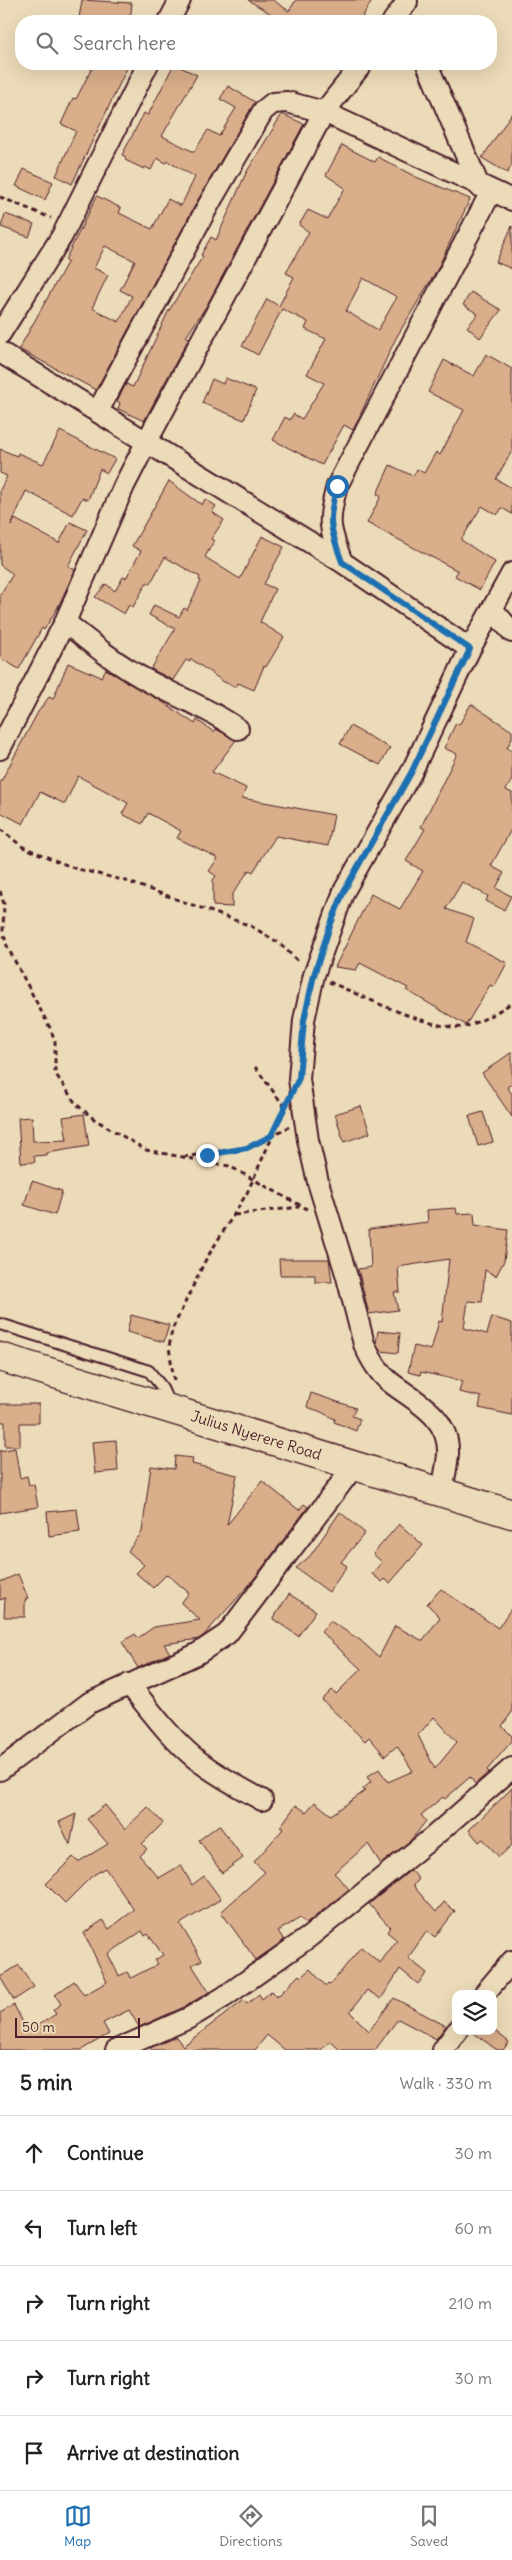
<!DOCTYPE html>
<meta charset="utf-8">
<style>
:root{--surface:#fff;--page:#f2f2f2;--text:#202124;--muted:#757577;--line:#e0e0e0;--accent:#1f6fb2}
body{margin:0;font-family:Delius,sans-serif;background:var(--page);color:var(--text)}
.controls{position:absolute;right:15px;bottom:15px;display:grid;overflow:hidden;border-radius:10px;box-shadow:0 5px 20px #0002}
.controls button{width:45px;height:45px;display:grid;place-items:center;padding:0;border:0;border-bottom:1px solid var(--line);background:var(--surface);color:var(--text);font:25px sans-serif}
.scale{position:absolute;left:15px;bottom:12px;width:125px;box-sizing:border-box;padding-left:5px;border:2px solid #4a1f2b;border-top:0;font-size:14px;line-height:18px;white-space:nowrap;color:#4a1f2b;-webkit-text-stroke:4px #ecdbb8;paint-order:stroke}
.stop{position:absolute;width:15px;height:15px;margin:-11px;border:4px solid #1f6fb2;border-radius:50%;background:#fff}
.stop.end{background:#1f6fb2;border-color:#fff;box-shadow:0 1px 5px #0008}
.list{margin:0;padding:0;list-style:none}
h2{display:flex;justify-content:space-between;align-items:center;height:65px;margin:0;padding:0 20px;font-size:21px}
h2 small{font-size:16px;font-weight:400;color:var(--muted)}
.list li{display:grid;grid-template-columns:32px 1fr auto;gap:15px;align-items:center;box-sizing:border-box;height:75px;padding:0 20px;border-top:1px solid var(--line)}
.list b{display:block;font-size:19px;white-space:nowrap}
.list em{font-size:16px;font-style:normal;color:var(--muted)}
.icon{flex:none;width:28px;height:28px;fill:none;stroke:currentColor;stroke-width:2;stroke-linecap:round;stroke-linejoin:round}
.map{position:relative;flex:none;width:512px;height:2050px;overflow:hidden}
.search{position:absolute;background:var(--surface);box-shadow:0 5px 20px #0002;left:15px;right:15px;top:15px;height:55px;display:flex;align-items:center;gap:12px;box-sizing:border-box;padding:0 18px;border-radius:20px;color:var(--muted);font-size:19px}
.sheet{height:440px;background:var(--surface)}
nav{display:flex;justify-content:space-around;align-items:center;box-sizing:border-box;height:70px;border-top:1px solid var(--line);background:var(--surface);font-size:14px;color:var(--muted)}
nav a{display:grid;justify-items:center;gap:2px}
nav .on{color:var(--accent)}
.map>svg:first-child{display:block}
.building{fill:#d9ae8a;stroke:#4a1f2b;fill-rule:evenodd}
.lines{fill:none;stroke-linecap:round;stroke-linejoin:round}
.lane-casing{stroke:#4a1f2b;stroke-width:14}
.street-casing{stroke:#4a1f2b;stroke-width:24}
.highway-casing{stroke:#4a1f2b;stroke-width:31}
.path{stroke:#4a1f2b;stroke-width:3;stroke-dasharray:5 4;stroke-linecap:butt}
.lane{stroke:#ecdbb8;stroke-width:10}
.street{stroke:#ecdbb8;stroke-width:20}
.highway{stroke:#ecdbb8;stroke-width:28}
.route{stroke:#1f6fb2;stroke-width:6}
.labels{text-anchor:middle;stroke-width:4;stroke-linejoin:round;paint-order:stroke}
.street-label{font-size:15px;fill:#4a1f2b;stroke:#ecdbb8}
</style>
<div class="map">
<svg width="512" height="2050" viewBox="0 0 512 2050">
<rect width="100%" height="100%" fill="#ecdbb8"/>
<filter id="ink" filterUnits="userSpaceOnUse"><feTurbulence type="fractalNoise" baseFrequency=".02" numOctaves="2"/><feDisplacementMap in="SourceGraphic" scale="10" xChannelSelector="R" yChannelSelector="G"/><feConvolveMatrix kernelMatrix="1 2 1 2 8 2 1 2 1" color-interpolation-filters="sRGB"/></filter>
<g filter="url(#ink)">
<path class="building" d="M82 0 132 3 130 21 79 18Z
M248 0H273L289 11 296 0H372L360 21H266L271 14Z
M94 64H129L72 184 56 176 76 131 61 124 73 98 76 99Z
M174 64 197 75 162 136 194 152 208 130 219 136 236 108 220 99 228 86 255 102 199 198 96 390 19 349 68 261 65 260 97 196 121 208 119 213 152 229 168 199 181 206 195 177 167 161 166 163 157 158 151 170 145 167 144 169 125 160 126 157 122 155 144 113 148 115ZM105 246 135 261 120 290 132 296 119 322 92 308 108 275 94 268Z
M512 113V165L507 173 482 158Z
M282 114 304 124 207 305 186 337 189 338 144 421 118 409 120 403 117 401 126 384 133 387 168 312 203 256 201 255 211 237 216 240 246 173Z
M342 145 375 162 378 157 416 177 470 199 437 270 396 338 355 426 353 430 344 425 322 465 273 440 285 417 290 420 293 414 302 419 324 383 307 374 326 339 305 329 308 322 282 309 258 355 242 346 267 299 279 306 294 277 286 273 309 232 299 225 308 210 327 219 345 188 326 175ZM363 278 397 297 378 330 346 311Z
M24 169 53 182 45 200 16 186Z
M5 214 34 224 29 237 1 227Z
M512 226V269L496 262Z
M471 292 501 310 480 338 467 327 478 314 463 305Z
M486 354 512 369V451L496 479 512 488V514L502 508 497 515 482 506 461 540 495 562 480 590 455 576 458 571 367 523 381 496 377 494 390 465 413 476 417 469 424 473 436 452 440 455 464 410 428 392 444 360 474 376Z
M225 378 256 390 244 420 202 403 212 379 223 384Z
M60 431 115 459 107 473 100 469 88 500 82 498 73 515 26 491 11 526 15 519 59 543 70 522 87 530 68 566 75 570 58 607 44 630 42 628 19 669 0 658V595L13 574 0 565V490L7 476 0 473V449L17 456 18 453 43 464Z
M169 481 202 505 205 499 216 506 212 512 224 520 211 539 214 541 205 557 240 579 262 536 284 547 264 584 275 589 260 622 284 637 266 667 264 666 254 690 238 683 236 687 224 682 191 659 190 662 186 660 173 680 151 669 175 629 149 615 154 605 179 617 184 608 187 610 201 581 199 580 200 577 165 557 150 584 147 582 133 607 129 605 124 614 95 597 106 584 115 591 123 577 126 578 141 551 132 546Z
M68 663 101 677 106 669 161 701 195 724 197 720 214 732 216 729 236 740 212 772 246 788 242 798 334 815 328 846 276 836 253 872 249 870 232 895V907L213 906V880L216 876 209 871 218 858 177 838 181 831 148 813 142 824 122 814 128 803 78 776 65 804 40 792 23 824 0 812V783L38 712 49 697 53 699Z
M471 704 512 731V738L507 748 512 751V780L506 790 512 793V828L491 866 504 873 496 888 511 896 504 910 486 901 488 896 462 882 446 909 474 919 466 942 507 963 494 987 490 985 466 1025 406 990 408 988 360 963 356 970 335 967 371 894 400 909 423 871 406 861 425 829 421 827 457 754 444 748 456 723 459 725Z
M350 726 390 748 380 765 340 744Z
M512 1052V1084L507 1087 512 1094V1117L482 1073Z
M361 1106 370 1133 344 1142 335 1114Z
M483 1112 493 1142 478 1146 469 1116Z
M84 1114 89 1146 47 1153V1155L34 1156 35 1162 21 1163 18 1118 32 1117 33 1141 67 1140 63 1117Z
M32 1181 62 1191 55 1215 24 1205Z
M456 1208 457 1214 474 1213 475 1225 508 1230 504 1261 496 1276 485 1270 482 1302 468 1301 464 1328 487 1334 492 1317 512 1323V1415L479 1408 481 1397 459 1392 462 1381 421 1372 420 1375 408 1372 414 1346 431 1350 439 1321 442 1322 449 1259 398 1267 400 1292H394L398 1310 369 1314 358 1269 371 1267 369 1229 428 1222 427 1210Z
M279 1259H329L332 1282H315V1275H280Z
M131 1315 169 1325 164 1342 127 1332Z
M378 1331 400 1333 398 1353 381 1351 376 1343Z
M311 1393 356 1408 352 1416 360 1419 356 1431 334 1422 335 1419 319 1411 307 1407Z
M0 1404H39V1423H20V1446H5V1422H0Z
M116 1440 118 1471 95 1473 92 1442Z
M15 1448 20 1478 27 1476 29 1485 34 1484 38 1507 0 1513V1451Z
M175 1456 193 1458 192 1464 237 1475 227 1525 262 1481 299 1510 304 1504 308 1507 250 1584 204 1635 199 1639 164 1644 170 1653 138 1668 122 1642 135 1634 138 1638 154 1627 200 1620 181 1603 189 1593 167 1574 153 1588 136 1573 144 1565 128 1551 142 1532 151 1466 174 1469Z
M77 1509 80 1532 49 1536 47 1512Z
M340 1512 365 1533 341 1562 347 1566 329 1592 296 1568 310 1556Z
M399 1524 423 1545 390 1583 385 1579 382 1582 372 1574 382 1562 373 1554Z
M18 1574 28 1598 25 1600V1617H4L5 1598 0 1600V1582Z
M441 1589 498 1628 512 1607V1712L502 1726 512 1736V1741L487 1770 489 1772 475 1784 470 1777 445 1799 443 1797 421 1815 426 1821 411 1840 381 1864 368 1844 334 1873 349 1889 306 1924 300 1918 278 1931 284 1940 256 1960 221 1912 265 1872 254 1862 283 1829 280 1827 296 1805 306 1812 315 1802 331 1815 365 1791 363 1789 371 1782 367 1777 379 1769 388 1782 413 1771 397 1746 385 1756 369 1737 365 1741 322 1700 332 1690 336 1694 361 1669 321 1632 330 1621 360 1640 379 1657 395 1626 423 1641 440 1617 427 1604ZM434 1717 457 1742 435 1769 418 1735Z
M289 1594 316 1611 298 1636 273 1619Z
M512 1788V1845L499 1857 483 1839 479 1842 469 1830Z
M105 1805 125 1829 148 1807 163 1823 142 1844 147 1849 140 1856 159 1878 181 1865 192 1885 204 1876 221 1899 180 1924 202 1960 192 1965 209 1992 184 2007 139 2027 129 2010 103 2023 109 2034 81 2050H0V2013L14 2005 28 2032 56 2014 53 2010 61 2004 55 1995 74 1981 84 1995 107 1982 84 1933 103 1920 109 1929 134 1910 105 1868 92 1876 65 1903 46 1884 73 1857 78 1862 108 1844 87 1819ZM142 1931 145 1936 148 1934 163 1955 155 1960 158 1964 131 1978 127 1972 119 1976 108 1954Z
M76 1814 70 1845 59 1822Z
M219 1825 243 1858 222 1873 199 1840Z
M411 1870 419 1879 414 1885 415 1888 436 1912 444 1902 455 1911 435 1937 427 1931 408 1958 427 1973 418 1984 400 1969 381 1999 367 1990 350 2012 369 2031 394 1998 446 2026 436 2039 398 2019 375 2050H340L330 2041 321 2050H285L267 2035 255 2050H152L150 2048 176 2037 183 2046 244 2000 247 2004 259 1994 262 1999 271 1991 277 1997 299 1975 301 1977 310 1969 326 1986 328 1983 330 1985 361 1947 380 1963 397 1940 387 1932 390 1927 369 1904Z
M19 1965 34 1987 14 2000 0 1977Z
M471 2031H495L509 2042 503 2050H497Z"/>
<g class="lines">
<defs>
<path id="lane" d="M0 1324 149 1371 161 1386 169 1404"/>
<path id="street" d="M169 21 180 0
M393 21 407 2
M427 64 479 186
M0 334 62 236 148 64
M0 352 342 562 470 649
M98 411 209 204 263 111 273 103 287 102 324 112 512 200
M342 562C329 528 327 522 337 486L491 192
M492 609 512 632
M65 622C92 644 119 666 150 682 180 698 210 709 238 729
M0 749 65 622 124 486 146 443 324 112 362 64
M442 1492C444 1479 447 1466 448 1454 450 1416 414 1401 390 1382 379 1373 370 1358 364 1344L347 1277 318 1182 308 1140 299 1079 304 1020 314 975 344 891 411 773 470 649 512 573
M129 1684C150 1710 170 1738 196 1759 216 1775 239 1787 262 1800
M0 1770 89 1703 197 1654 227 1634 355 1465
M484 1994 512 1961
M116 2050 189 2018 224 1997 309 1937 433 1837 512 1768
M443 2050 457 2031"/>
<g id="highway">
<path id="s1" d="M0 1357 512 1514"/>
</g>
</defs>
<use href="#lane" class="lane-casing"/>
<use href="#street" class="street-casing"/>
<use href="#highway" class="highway-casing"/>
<path class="path" d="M0 197 51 218
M0 829 23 847 74 868 126 881 251 926 279 943 299 962
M0 891 4 904 3 931 7 946 50 1028 55 1041V1073L76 1104 94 1119 146 1150 229 1166 307 1209
M329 982C359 994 439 1035 467 1026 483 1021 498 1011 512 1003
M255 1067 284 1106
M183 1157 247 1148 289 1127
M234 1215 299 1207
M174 1381 169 1347 172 1330 205 1261 247 1193 285 1108"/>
<use href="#lane" class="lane"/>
<use href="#street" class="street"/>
<use href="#highway" class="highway"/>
</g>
</g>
<g class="lines" filter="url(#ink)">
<path class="route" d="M207 1155 247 1148 271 1136 299 1078 304 1020 314 975 330 926 344 891 411 773 470 649 342 562C330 528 327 522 337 486"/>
</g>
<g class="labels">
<g class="street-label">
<text dy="5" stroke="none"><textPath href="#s1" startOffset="268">Julius Nyerere Road</textPath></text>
</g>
</g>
</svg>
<div class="controls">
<button><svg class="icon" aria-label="layers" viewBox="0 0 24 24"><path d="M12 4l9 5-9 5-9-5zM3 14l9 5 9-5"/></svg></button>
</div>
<div class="scale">50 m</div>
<div class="stop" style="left:337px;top:486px"></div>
<div class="stop end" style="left:207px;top:1155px"></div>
<div class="search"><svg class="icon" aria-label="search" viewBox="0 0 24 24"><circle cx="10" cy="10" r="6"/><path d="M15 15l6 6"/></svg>Search here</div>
</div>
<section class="sheet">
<h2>5 min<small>Walk · 330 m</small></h2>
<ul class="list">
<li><svg class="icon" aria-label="ahead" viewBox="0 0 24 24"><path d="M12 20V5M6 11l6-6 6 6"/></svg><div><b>Continue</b></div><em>30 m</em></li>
<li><svg class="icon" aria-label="left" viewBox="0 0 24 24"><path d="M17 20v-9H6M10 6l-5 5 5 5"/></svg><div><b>Turn left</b></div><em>60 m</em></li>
<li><svg class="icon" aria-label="right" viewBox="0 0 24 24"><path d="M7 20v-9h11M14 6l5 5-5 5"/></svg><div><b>Turn right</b></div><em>210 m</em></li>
<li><svg class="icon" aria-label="right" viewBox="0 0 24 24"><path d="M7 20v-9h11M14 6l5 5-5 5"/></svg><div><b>Turn right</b></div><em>30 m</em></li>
<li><svg class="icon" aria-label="arrive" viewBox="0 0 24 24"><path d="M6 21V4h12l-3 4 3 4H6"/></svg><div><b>Arrive at destination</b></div></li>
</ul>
</section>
<nav>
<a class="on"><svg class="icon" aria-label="map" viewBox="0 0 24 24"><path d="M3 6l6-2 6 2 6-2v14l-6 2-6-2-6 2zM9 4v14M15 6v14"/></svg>Map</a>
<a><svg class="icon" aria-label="directions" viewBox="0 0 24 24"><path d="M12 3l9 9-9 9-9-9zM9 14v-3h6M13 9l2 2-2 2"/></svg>Directions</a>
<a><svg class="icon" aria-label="saved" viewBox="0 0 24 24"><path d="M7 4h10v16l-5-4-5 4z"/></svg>Saved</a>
</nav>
